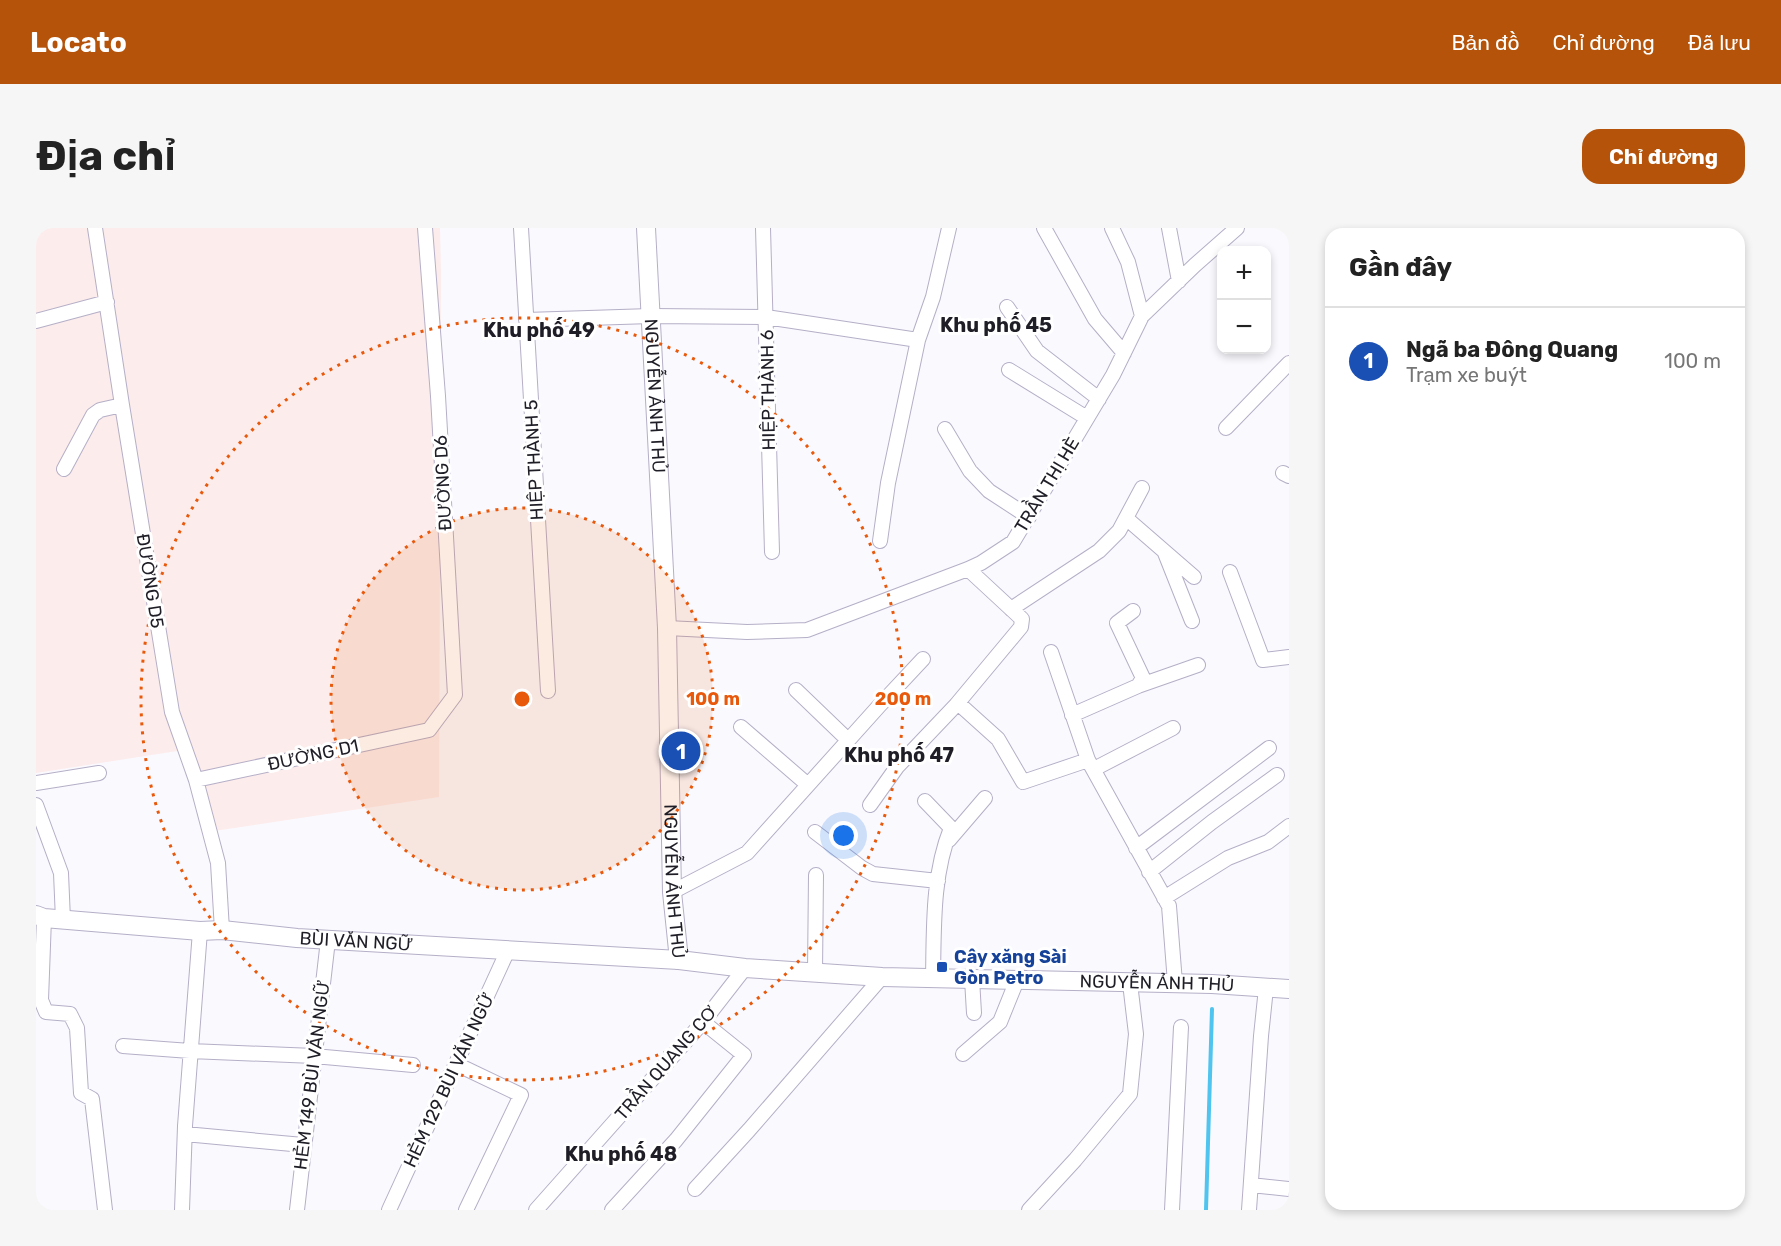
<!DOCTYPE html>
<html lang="vi">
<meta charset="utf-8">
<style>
:root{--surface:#fff;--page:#f6f6f6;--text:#222;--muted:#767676;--line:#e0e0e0;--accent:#b45309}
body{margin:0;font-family:Rubik,sans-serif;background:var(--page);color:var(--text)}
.controls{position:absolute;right:18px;top:18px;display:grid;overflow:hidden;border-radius:12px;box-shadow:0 3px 9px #0003}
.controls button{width:54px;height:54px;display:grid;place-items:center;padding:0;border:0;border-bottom:2px solid var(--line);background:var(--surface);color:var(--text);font:30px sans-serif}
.you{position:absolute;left:808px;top:608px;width:21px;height:21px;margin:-15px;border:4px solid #fff;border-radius:50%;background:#1a73e8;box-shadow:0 0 0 9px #1a73e833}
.badge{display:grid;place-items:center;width:39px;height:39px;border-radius:50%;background:var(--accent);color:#fff;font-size:20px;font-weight:700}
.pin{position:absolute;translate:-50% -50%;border:3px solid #fff;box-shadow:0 2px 6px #0006}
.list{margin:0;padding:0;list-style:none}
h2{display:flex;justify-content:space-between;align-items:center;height:78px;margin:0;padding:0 24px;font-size:26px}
h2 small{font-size:20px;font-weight:400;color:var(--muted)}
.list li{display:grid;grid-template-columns:39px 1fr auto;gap:18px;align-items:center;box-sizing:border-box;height:108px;padding:0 24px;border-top:2px solid var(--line)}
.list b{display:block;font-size:22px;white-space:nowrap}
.list p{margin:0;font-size:20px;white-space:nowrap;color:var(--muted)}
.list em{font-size:20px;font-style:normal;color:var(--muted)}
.map{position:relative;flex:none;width:1253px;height:982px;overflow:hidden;border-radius:18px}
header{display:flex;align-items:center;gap:36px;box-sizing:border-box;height:84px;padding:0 30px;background:var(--accent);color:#fff}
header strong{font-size:28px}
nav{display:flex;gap:33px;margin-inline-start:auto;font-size:21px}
.intro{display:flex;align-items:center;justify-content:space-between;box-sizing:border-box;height:144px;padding:0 36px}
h1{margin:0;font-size:42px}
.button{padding:15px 27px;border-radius:18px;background:var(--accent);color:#fff;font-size:21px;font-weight:700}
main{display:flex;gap:36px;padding:0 36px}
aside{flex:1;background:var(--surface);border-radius:18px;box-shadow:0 3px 9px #0003}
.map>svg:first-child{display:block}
.industrial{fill:#fceceb}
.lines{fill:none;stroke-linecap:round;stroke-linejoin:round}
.stream{stroke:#4fc4ee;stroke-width:4}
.minor-casing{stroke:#b5afc7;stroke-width:16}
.major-casing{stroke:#b5afc7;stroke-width:20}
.minor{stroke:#fff;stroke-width:14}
.major{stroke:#fff;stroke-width:18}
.ring{fill:none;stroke:#e8590c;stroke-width:3;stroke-dasharray:3 6}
.transit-dot{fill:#1a4fb4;stroke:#fff;stroke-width:2}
.labels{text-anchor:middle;stroke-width:6;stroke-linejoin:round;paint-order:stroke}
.street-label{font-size:18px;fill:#1f1d26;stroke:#fff}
.transit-label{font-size:18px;font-weight:bold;fill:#164399;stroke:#fff;text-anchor:start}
.neighbourhood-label{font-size:20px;font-weight:bold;fill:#1f1d26;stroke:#fff}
.centre{fill:#e8590c;stroke:#fff;stroke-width:3}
.ring-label{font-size:18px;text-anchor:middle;font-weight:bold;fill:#e8590c;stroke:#fff;stroke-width:6;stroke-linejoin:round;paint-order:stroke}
</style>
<header>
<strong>Locato</strong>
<nav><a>Bản đồ</a><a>Chỉ đường</a><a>Đã lưu</a></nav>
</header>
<div class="intro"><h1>Địa chỉ</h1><a class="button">Chỉ đường</a></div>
<main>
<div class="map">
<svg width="1253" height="982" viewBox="0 0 1253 982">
<rect width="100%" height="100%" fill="#faf9fe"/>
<path class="industrial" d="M0 0H404L405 45 403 569 178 603 154 521 0 545Z"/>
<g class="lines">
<path class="stream" d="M1170 982 1176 781"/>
<defs>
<path id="minor" d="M59 0 86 177 136 484 160 552 182 635 186 702
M485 0 512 463
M727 0 736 324
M1008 0 1059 91 1088 125
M1076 0 1092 34 1106 88
M1133 0 1143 53
M971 79 1001 123 1063 171
M490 92 615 88 730 89 882 112 897 69 913 0
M0 93 71 74
M973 142 1051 190
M1190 200 1253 135
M909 201 934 243 953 263 993 289
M28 241 57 187 64 182 86 177
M1247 245 1253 248
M1090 290 1158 349
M844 313 852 255 882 112
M1129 325 1156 393
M1194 344 1227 432 1253 429
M975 381 1063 323 1083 303 1106 260
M631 400 711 404 771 402 932 341 945 335 977 314 1077 147 1106 88 1159 37 1201 0
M1015 424 1052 532 1133 678 1139 755
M1102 458 1162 437
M760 462 812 512
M922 475 962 511 987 554 1052 532
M1036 487 1102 458 1107 450 1081 395 1097 383
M705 499 772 557
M1058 541 1137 500
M160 552 393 502 419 467 402 168 389 0
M0 555 63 545
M889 573 915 600C896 647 898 700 897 750
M0 577 25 645 27 692
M834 577 861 539 920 477 985 399 986 391 932 341
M779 604 826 640 837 646 902 653
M913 612 949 570
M1100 620 1233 520
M1113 644 1176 594 1241 547
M636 664 711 625 843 478 887 431
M1128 670 1192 630 1232 614 1253 598
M8 690 5 772 10 784 34 786 41 800 45 865 56 871 69 982
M779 744 780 647
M936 751 938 785
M87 818 154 823 278 828 377 837
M927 826 964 794 981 752
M420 836 485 867 430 982
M149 906 267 917
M1215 957 1253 961
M659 961 713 902 846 749
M146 982 149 898 164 703
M261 982 292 712
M353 982 472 722
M500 982 667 794 709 740
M576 982 640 912 708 827 667 794
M993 982 1039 932 1094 866 1100 806 1094 755
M1136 982 1145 799
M1213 982 1225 808 1230 760"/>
<g id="major">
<path id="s1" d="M610 0 631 400 636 664 643 732"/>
<path id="s2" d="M0 687 8 690 164 703 186 702 261 710 643 732 709 740 846 749 1176 756 1253 761"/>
</g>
</defs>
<use href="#minor" class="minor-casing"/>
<use href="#major" class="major-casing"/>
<use href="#minor" class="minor"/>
<use href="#major" class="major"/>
</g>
<circle cx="486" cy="471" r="191" fill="#e8590c" fill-opacity=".12"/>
<g class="ring">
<circle cx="486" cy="471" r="191"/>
<circle cx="486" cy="471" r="381"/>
</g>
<rect class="transit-dot" x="900" y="733" width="12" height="12" rx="3"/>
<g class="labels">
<g class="street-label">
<text transform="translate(732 162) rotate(-91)" y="6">HIỆP THÀNH 6</text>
<text dy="6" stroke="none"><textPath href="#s1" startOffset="168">NGUYỄN ẢNH THỦ</textPath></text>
<text transform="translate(498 232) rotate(-93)" y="6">HIỆP THÀNH 5</text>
<text transform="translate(407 255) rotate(-93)" y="6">ĐƯỜNG D6</text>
<text transform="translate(1011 257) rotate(-59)" y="6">TRẦN THỊ HÈ</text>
<text transform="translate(114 353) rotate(81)" y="6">ĐƯỜNG D5</text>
<text transform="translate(277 527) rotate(-12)" y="6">ĐƯỜNG D1</text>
<text dy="6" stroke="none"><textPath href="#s1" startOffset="654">NGUYỄN ẢNH THỦ</textPath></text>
<text dy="6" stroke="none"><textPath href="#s2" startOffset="322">BÙI VĂN NGỮ</textPath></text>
<text dy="6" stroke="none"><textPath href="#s2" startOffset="1124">NGUYỄN ẢNH THỦ</textPath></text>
<text transform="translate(630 835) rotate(-49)" y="6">TRẦN QUANG CƠ</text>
<text transform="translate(276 847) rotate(-83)" y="6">HẺM 149 BÙI VĂN NGỮ</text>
<text transform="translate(413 852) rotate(-65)" y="6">HẺM 129 BÙI VĂN NGỮ</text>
</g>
<g class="transit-label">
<text x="918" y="735">Cây xăng Sài<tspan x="918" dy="21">Gòn Petro</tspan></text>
</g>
<g class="neighbourhood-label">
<text x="960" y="104">Khu phố 45</text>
<text x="503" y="109">Khu phố 49</text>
<text x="863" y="534">Khu phố 47</text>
<text x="585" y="933">Khu phố 48</text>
</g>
</g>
<circle cx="486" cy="471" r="9" class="centre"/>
<g class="ring-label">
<text x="677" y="477">100 m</text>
<text x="867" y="477">200 m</text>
</g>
</svg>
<div class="controls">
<button>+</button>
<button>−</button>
</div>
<div class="you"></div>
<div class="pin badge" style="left:645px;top:523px;background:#1a4fb4">1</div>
</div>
<aside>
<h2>Gần đây<small></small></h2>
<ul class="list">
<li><span class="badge" style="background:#1a4fb4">1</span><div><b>Ngã ba Đông Quang</b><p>Trạm xe buýt</p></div><em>100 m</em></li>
</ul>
</aside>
</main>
